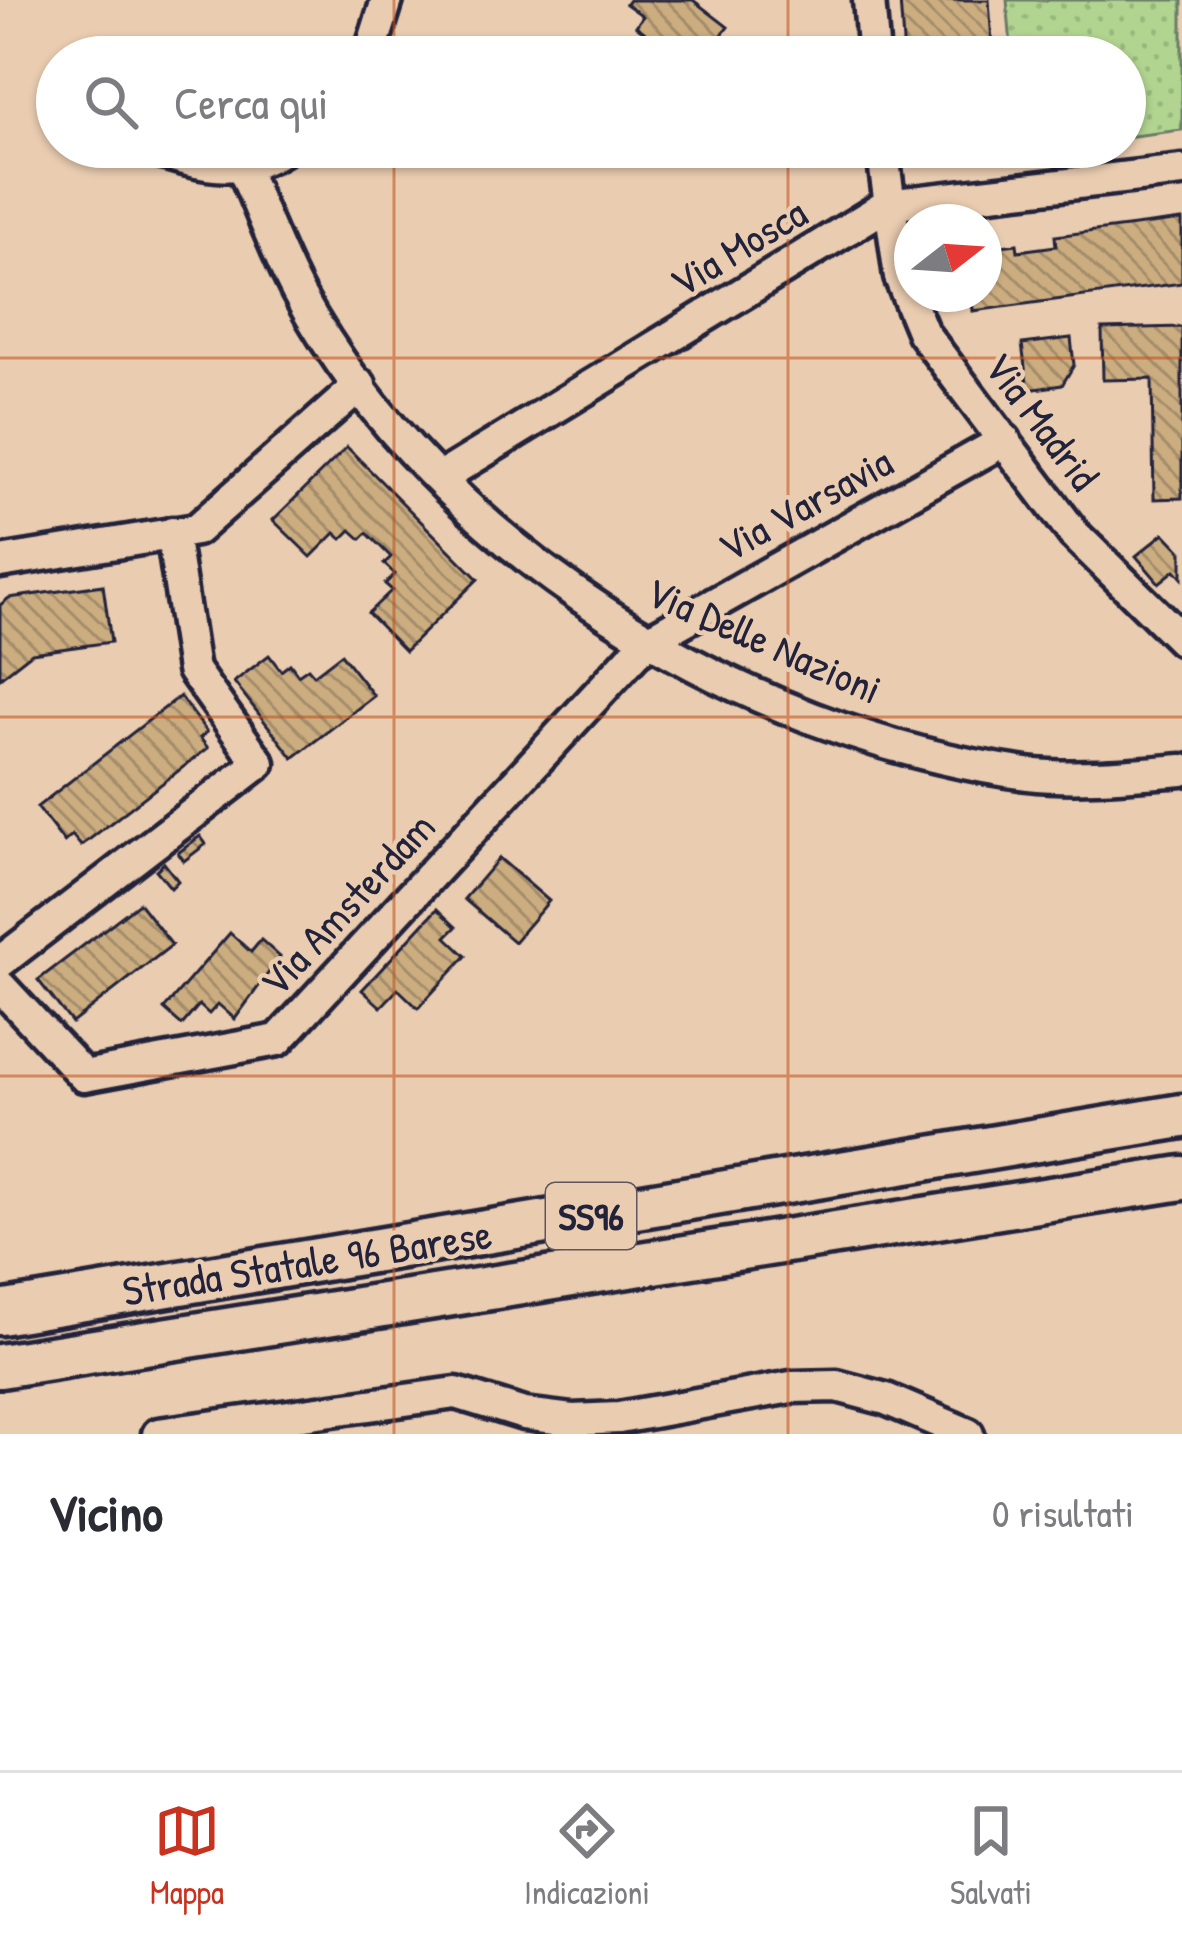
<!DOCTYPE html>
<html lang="it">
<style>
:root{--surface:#fff;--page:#f2f2f3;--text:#2b2b33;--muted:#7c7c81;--line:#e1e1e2;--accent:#c8321e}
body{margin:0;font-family:"Patrick Hand",sans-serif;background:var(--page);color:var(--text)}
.compass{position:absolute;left:894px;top:204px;width:108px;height:108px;border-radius:50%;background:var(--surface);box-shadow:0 3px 9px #0004;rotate:73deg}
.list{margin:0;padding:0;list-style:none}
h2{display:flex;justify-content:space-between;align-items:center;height:156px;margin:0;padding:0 48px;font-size:51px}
h2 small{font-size:39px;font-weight:400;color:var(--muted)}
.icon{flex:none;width:66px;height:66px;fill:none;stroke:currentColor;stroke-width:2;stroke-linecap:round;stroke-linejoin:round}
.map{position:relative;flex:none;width:1182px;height:1434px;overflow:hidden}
.search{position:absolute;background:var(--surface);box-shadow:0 3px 9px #0004;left:36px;right:36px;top:36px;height:132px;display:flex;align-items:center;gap:30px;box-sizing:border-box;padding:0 42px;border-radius:66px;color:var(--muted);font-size:45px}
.sheet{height:336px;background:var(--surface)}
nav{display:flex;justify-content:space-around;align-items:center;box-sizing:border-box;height:168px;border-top:3px solid var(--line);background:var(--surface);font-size:33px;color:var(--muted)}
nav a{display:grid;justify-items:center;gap:6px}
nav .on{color:var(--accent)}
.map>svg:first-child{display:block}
.park{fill:url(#park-dots);stroke:#6a7c66;stroke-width:3}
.building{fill:url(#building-back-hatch);stroke:#22223b;stroke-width:3}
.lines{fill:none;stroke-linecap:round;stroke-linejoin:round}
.minor-casing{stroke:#22223b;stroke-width:39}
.highway-casing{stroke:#22223b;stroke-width:51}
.minor{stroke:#eacdb1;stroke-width:30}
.highway{stroke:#eacdb1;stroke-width:42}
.grid{fill:none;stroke:#c04e15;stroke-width:3;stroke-opacity:0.55}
.labels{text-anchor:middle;stroke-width:9;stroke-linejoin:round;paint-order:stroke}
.shield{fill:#eacdb1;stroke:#5e555e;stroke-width:3}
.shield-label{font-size:39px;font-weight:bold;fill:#22223b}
.street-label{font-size:42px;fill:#22223b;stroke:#eacdb1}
</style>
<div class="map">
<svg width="1182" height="1434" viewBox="0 0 1182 1434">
<defs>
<pattern id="park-dots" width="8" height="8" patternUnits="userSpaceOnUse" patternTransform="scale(3)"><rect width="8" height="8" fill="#b1d590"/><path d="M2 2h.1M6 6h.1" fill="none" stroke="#98b77d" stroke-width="1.8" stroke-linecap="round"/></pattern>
<pattern id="building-back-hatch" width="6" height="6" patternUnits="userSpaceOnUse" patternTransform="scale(3)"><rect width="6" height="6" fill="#cbad80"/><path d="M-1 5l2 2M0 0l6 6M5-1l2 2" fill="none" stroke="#a48c6a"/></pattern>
</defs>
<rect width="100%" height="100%" fill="#eacdb1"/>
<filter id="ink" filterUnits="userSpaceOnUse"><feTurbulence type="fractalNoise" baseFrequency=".00833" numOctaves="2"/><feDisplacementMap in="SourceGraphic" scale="24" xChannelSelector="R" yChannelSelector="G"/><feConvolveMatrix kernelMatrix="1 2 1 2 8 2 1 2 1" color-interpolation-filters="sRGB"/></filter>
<g filter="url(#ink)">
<path class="park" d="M1007 0H1182V130L1125 137V57H1012Z"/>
<path class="building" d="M629 0H693L728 27 705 57H677L636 26 643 16 626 4Z
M900 0H989L993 57H904Z
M1182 220V283L973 311 971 294H984V255L1002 253 1001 246 1017 244 1018 251 1056 246 1055 236Z
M1182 327V498L1154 499 1152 379 1103 380 1102 329Z
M1071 338 1074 365 1062 385 1028 390 1022 344Z
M347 447 478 579 405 651 368 613 392 590 385 584 395 574 384 564 391 557 367 533 361 539 351 530 342 539 335 533 311 557 273 520Z
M1164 533 1182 552V578L1175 570 1159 583 1136 556Z
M103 585 111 642 32 653 0 678V605L9 598Z
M341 654 374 696 293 758 234 682 269 655 281 671 290 664 298 675 308 668 314 675Z
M180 696 207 732 200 738 208 748 81 846 72 835 64 842 37 807Z
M200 836 206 844 184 861 178 853Z
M499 858 549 901 514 942 464 899Z
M164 863 178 881 171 888 156 870Z
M139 903 172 945 72 1023 38 980Z
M437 909 456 927 446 937 466 956 418 1008 398 989 381 1007 362 990Z
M230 933 251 952 261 940 280 957 235 1019 218 1004 209 1014 199 1005 182 1025 164 1009Z"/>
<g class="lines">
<defs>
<path id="minor" d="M869 0 874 57
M369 57 387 0
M882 147 900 277 923 333 1074 534 1182 640
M156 151C203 165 243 177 286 147
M243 168C261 210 277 253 298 293 437 549 743 735 1027 774 1076 780 1133 774 1182 770
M440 478 887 205 1182 171
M0 562 196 530 360 385
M0 962 259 763 193 670 172 533
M0 986 84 1076 278 1040 646 642 1005 440
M158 1434 456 1393 524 1414 572 1420 619 1418 791 1387 837 1386 886 1399 968 1434"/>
<path id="highway" d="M0 1313 1182 1116
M0 1366 1182 1178"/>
</defs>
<use href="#minor" class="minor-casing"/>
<use href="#highway" class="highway-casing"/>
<use href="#minor" class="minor"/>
<use href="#highway" class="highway"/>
</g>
</g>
<path class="grid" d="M394 0V57M788 0V57M394 147V1434M788 147V1434M0 358H1182M0 717H1182M0 1076H1182"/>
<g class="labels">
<rect class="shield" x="546" y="1183" width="90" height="66" rx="9"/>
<g class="shield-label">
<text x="591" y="1230">SS96</text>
</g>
<g class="street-label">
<text transform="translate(738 247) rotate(-31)" y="15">Via Mosca</text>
<text transform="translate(1042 421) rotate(53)" y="15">Via Madrid</text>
<text transform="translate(805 504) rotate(-29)" y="15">Via Varsavia</text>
<text transform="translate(764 640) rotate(24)" y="15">Via Delle Nazioni</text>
<text transform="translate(347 904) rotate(-47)" y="15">Via Amsterdam</text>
<text transform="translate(307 1262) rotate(-9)" y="15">Strada Statale 96 Barese</text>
</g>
</g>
</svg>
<svg class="compass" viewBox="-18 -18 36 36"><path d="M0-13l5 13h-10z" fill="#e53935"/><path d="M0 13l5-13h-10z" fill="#7c7c81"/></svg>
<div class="search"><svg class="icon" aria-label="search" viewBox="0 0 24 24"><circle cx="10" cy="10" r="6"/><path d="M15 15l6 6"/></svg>Cerca qui</div>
</div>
<section class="sheet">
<h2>Vicino<small>0 risultati</small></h2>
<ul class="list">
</ul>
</section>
<nav>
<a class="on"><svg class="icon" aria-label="map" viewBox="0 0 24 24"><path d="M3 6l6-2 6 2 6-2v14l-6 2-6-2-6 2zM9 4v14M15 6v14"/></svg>Mappa</a>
<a><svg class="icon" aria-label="directions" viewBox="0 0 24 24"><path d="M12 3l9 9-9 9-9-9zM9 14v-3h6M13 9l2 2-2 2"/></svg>Indicazioni</a>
<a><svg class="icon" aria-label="saved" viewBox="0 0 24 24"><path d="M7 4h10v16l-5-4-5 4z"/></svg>Salvati</a>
</nav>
